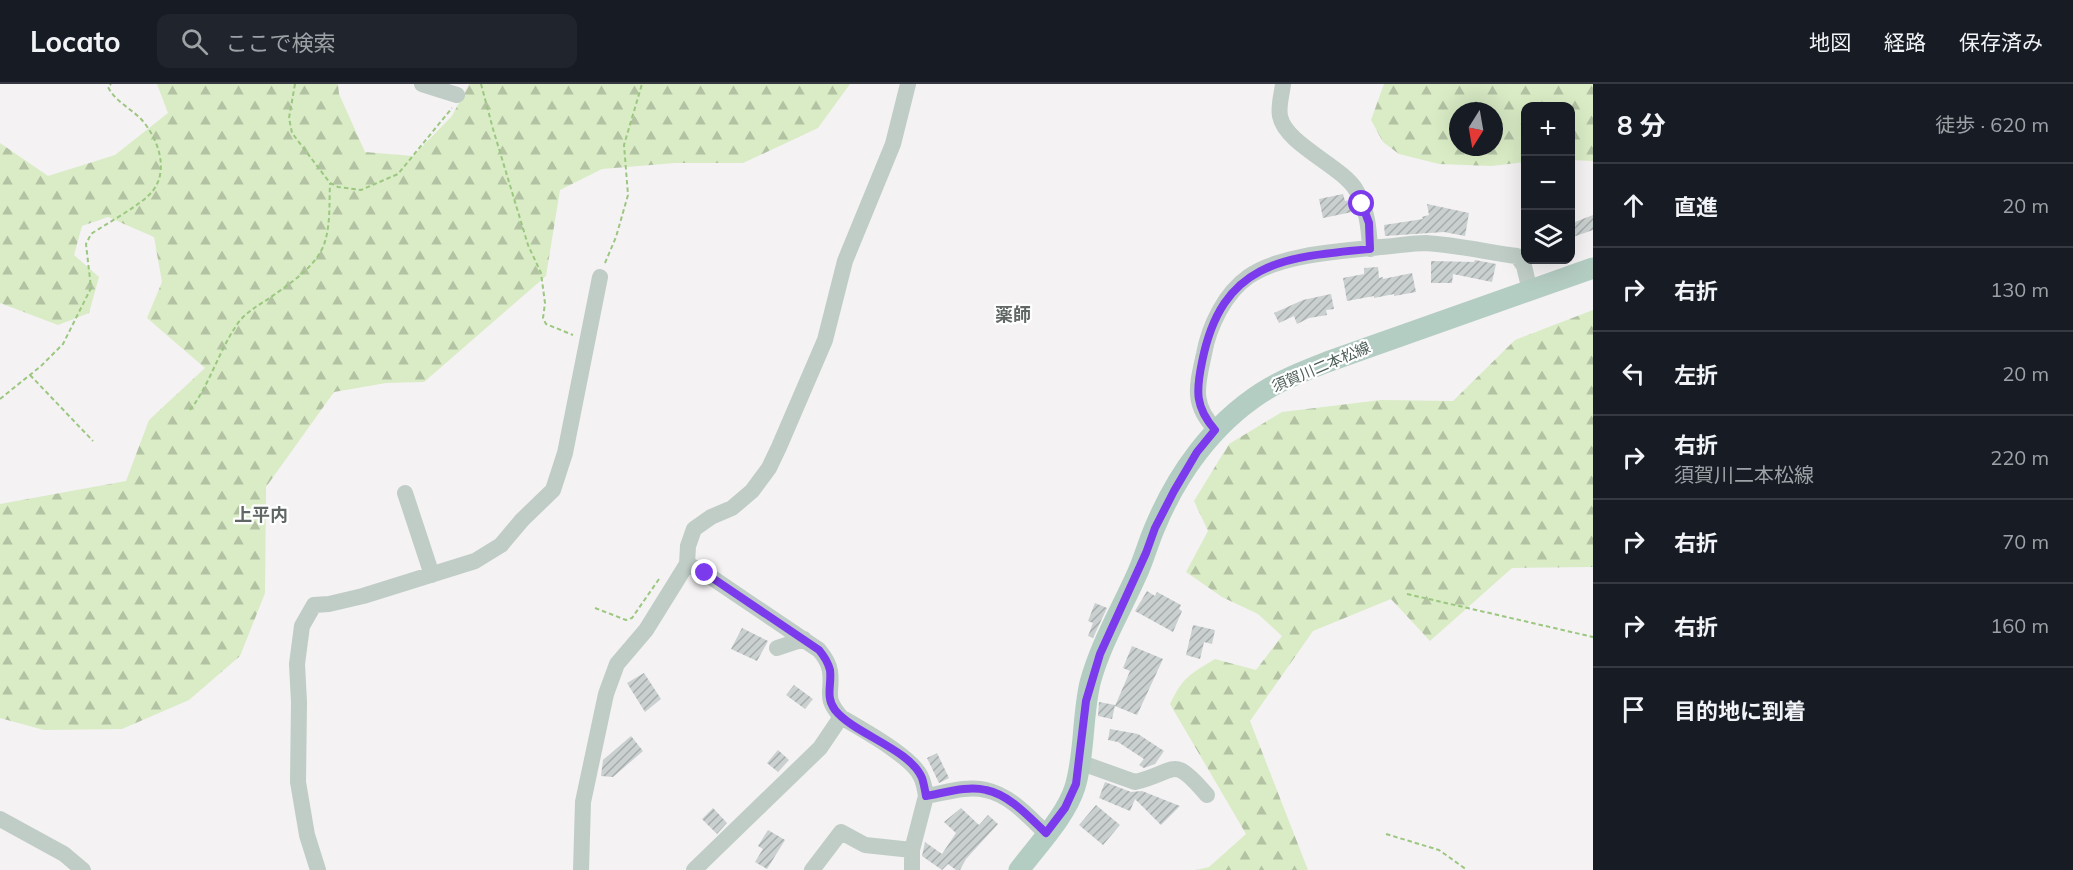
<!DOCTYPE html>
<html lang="ja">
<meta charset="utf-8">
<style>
:root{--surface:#171b24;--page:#20242c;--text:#f1f3f6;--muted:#9ea1a6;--line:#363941}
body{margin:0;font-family:Mulish,"Noto Sans JP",sans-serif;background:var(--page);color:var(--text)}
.controls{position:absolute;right:18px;top:18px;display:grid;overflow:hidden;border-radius:12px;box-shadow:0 6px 24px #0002}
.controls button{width:54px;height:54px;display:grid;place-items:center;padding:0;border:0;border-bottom:2px solid var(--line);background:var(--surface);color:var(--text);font:30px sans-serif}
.compass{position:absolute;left:1449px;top:18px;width:54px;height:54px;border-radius:50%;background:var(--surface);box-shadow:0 6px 24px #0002;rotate:191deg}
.stop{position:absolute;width:18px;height:18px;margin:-14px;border:4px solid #7c3aed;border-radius:50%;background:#fff}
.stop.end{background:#7c3aed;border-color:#fff;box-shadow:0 2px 6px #0008}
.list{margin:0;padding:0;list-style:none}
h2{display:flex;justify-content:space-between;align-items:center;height:78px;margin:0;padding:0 24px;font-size:26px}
h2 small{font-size:20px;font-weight:400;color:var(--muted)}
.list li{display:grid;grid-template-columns:39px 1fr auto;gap:18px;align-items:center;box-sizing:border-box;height:84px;padding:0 24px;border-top:2px solid var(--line)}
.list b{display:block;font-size:22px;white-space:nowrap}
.list p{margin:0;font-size:20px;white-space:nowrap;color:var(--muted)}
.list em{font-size:20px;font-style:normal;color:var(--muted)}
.icon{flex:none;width:33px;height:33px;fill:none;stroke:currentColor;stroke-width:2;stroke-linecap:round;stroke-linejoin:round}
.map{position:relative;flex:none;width:1593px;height:786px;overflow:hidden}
header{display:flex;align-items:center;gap:36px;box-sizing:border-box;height:84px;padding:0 30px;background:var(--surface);border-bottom:2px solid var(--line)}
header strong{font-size:28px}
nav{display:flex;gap:33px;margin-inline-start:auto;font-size:21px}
.search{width:420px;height:54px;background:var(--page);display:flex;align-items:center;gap:15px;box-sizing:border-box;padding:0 21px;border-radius:12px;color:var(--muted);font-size:22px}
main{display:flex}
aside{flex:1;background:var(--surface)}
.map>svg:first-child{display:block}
.forest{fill:url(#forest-firs);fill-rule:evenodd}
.building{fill:url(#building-hatch)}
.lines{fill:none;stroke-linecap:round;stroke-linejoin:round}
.path{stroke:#9cc780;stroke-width:2;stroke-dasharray:4.5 3;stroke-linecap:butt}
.minor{stroke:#bfcdc6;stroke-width:16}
.major{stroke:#b4cdc3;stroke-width:21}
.route{stroke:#7c3aed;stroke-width:8}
.labels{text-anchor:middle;stroke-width:4.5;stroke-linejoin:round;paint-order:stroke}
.street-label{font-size:15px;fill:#4b5d56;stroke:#fff}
.quarter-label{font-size:18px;font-weight:bold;fill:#5f6663;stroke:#fff}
</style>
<header>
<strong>Locato</strong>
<div class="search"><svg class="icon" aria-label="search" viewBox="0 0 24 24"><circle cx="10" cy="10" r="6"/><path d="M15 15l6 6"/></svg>ここで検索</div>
<nav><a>地図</a><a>経路</a><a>保存済み</a></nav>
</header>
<main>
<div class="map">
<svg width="1593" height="786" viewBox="0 0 1593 786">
<defs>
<pattern id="forest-firs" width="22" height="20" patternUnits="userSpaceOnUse" patternTransform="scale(1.5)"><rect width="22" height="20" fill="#d9ecc5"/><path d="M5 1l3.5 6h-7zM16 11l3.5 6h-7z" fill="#b2c2a3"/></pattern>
<pattern id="building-hatch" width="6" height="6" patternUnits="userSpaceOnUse" patternTransform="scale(1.5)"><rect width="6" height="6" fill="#c9d0cf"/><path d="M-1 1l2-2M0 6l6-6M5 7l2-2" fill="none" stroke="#a5acab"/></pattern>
</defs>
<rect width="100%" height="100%" fill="#f4f2f3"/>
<path class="forest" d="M157 0H338L339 10 365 68 413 72 452 32 469 0H850L818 44 743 79H675L602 85 560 106 546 192 424 298 386 299 334 308 266 403 265 509 240 572 189 616 122 645 44 646 0 634V420L126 397 149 336 205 284 147 234 162 198 154 153 108 133 82 142 74 171 99 193 89 229 58 241 0 219V59L48 92 115 71 168 29Z
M1384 0H1593V77L1571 76 1570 22H1526L1525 78 1492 82 1439 80 1399 70 1383 58 1371 36ZM1458 27H1494V63H1458Z
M1593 226V483L1512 484 1430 557 1391 515 1313 547 1250 637 1308 786H1196L1209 783 1246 750 1170 620C1183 593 1190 590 1215 575L1256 586 1282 552 1258 530 1222 513 1186 488 1208 447 1194 417 1229 360 1282 328 1381 316 1453 317 1515 256Z"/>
<path class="building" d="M1343 110 1345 117 1349 116 1352 128 1323 134 1319 115Z
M1427 120 1469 129 1465 152 1444 148 1385 152 1384 141 1423 135 1422 133 1429 131Z
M1593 131V146L1570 154V140Z
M1475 176 1496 180 1492 198 1453 190 1452 199H1431V177L1474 178Z
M1378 183 1379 194 1383 193V195L1412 189 1416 208 1394 212V210L1374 214V212L1347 217 1343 194 1364 190V184Z
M1331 210 1334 225 1326 226 1327 231 1309 234 1297 240 1294 232 1279 239 1274 229 1303 216Z
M1147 507 1155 512 1157 508 1181 521 1179 525 1182 527 1173 548 1135 527Z
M1095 519 1107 524 1093 554 1088 552 1093 539 1088 537Z
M1193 541 1215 546 1212 560 1204 558 1200 575 1186 571Z
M742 544 768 557 757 577 731 565Z
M1132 562 1163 575 1137 631 1115 622 1130 587 1123 584Z
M644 589 661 615 645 628 627 599Z
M794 601 813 615 805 625 786 611Z
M1099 618 1115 621 1112 635 1098 632Z
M1110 645 1138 650 1164 667 1155 680 1144 684 1139 681 1144 675 1118 658 1108 656Z
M631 652 643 667 613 693 601 692 603 676Z
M778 666 789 676 778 688 767 679Z
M937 669 949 694 939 699 927 674Z
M1105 698 1131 708 1142 707 1180 722 1161 741 1135 715 1130 727 1099 714Z
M1096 721 1120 741 1103 761 1079 741Z
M713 724 727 739 717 750 702 735Z
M961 724 979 741 988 731 998 740 966 775 960 786H956L948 780 942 786 922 772 925 758 942 770 956 749 944 738Z
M768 746 785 756 767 785 755 778 763 765 758 762Z"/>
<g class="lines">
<path class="path" d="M295 0 289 34 292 49 330 99 338 103 361 106 398 90 452 24
M481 0 493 45 528 161 541 189 545 219 543 234 546 240 573 251
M605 179 616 153 628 111 624 61 642 0
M30 291 93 357
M0 315 41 282 63 260 91 204 86 160 91 150C106 140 137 123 149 111 171 90 159 55 141 35 130 24 115 17 108 3L111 0
M190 326C210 300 218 269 236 242 245 228 258 222 271 213 289 200 314 184 323 163 331 144 329 119 330 99
M1407 510 1593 553
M595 524 626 536 632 534 659 495
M1386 750 1439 766 1467 786"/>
<path class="minor" d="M422 0 457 11
M1283 0C1282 10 1278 22 1280 32 1285 60 1342 82 1356 106 1367 124 1369 144 1370 165
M1216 346C1191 320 1197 302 1204 270 1209 242 1225 209 1248 193 1280 170 1343 167 1381 163 1396 162 1412 159 1426 159 1457 161 1487 168 1517 172L1524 182 1530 207
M405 409 432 491
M687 480 688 462 694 445 711 433 732 424 752 407 769 384 779 363 825 256 845 177 893 60 908 0
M777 564 804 555
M1079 678 1135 698C1178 688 1171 669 1207 711
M0 735 64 770 83 786
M318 786 307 751 298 698 299 618 297 580 302 542 314 521 329 520 363 512 475 477 501 461 522 436 553 406 565 369 600 193
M581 786 583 718 606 610 617 580 646 546 687 480 705 489 819 566C824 572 829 579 830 587 833 610 823 612 841 633
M694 786 820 664 841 633C861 645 913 673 921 693 924 699 925 706 926 712 944 709 968 701 986 706 1010 711 1029 733 1046 749
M812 786 841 748 865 761 912 766
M912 786V766L926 712"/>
<path class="major" d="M1019 786C1037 762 1066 732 1075 703 1085 670 1082 633 1090 599 1100 561 1121 526 1137 490 1144 475 1148 459 1155 443 1177 390 1212 341 1261 309 1281 296 1304 287 1327 278L1593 184"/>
</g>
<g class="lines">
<path class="route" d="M705 489 819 566C824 572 828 578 830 586 832 600 825 613 835 626 854 650 910 665 922 694 924 700 925 706 926 712 944 709 968 701 986 706 1010 711 1029 733 1046 749L1065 724 1076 700 1086 617 1100 570 1146 469 1155 444 1174 407 1197 368 1215 346C1195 323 1196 307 1202 278 1222 178 1282 173 1370 165L1369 139 1362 120"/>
</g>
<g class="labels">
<g class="street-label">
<text transform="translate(1321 283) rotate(-23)" y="5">須賀川二本松線</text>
</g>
<g class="quarter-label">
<text x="1013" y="237">薬師</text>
<text x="261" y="437">上平内</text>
</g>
</g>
</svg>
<div class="controls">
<button>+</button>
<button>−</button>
<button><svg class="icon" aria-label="layers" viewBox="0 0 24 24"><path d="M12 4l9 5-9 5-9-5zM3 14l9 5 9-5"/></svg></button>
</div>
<svg class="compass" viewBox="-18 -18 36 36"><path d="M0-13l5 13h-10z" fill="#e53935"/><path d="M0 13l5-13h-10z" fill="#9ea1a6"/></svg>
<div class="stop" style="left:1362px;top:120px"></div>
<div class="stop end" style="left:705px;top:489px"></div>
</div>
<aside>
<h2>8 分<small>徒歩 · 620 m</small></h2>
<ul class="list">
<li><svg class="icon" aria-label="ahead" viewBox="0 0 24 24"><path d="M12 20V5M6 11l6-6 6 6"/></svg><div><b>直進</b></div><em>20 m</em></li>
<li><svg class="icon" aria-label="right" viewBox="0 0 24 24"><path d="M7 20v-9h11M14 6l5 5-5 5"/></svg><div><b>右折</b></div><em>130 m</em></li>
<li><svg class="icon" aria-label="left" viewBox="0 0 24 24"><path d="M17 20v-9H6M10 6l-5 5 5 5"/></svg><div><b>左折</b></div><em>20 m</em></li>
<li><svg class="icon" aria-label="right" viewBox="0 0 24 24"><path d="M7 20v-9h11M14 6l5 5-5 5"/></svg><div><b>右折</b><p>須賀川二本松線</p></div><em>220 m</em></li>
<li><svg class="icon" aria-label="right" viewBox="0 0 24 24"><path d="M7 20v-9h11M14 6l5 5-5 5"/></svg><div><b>右折</b></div><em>70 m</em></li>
<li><svg class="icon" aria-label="right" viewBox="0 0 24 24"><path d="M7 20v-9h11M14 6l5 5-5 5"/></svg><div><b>右折</b></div><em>160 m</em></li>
<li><svg class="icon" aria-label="arrive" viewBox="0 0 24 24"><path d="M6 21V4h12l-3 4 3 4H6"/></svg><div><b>目的地に到着</b></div></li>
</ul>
</aside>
</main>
